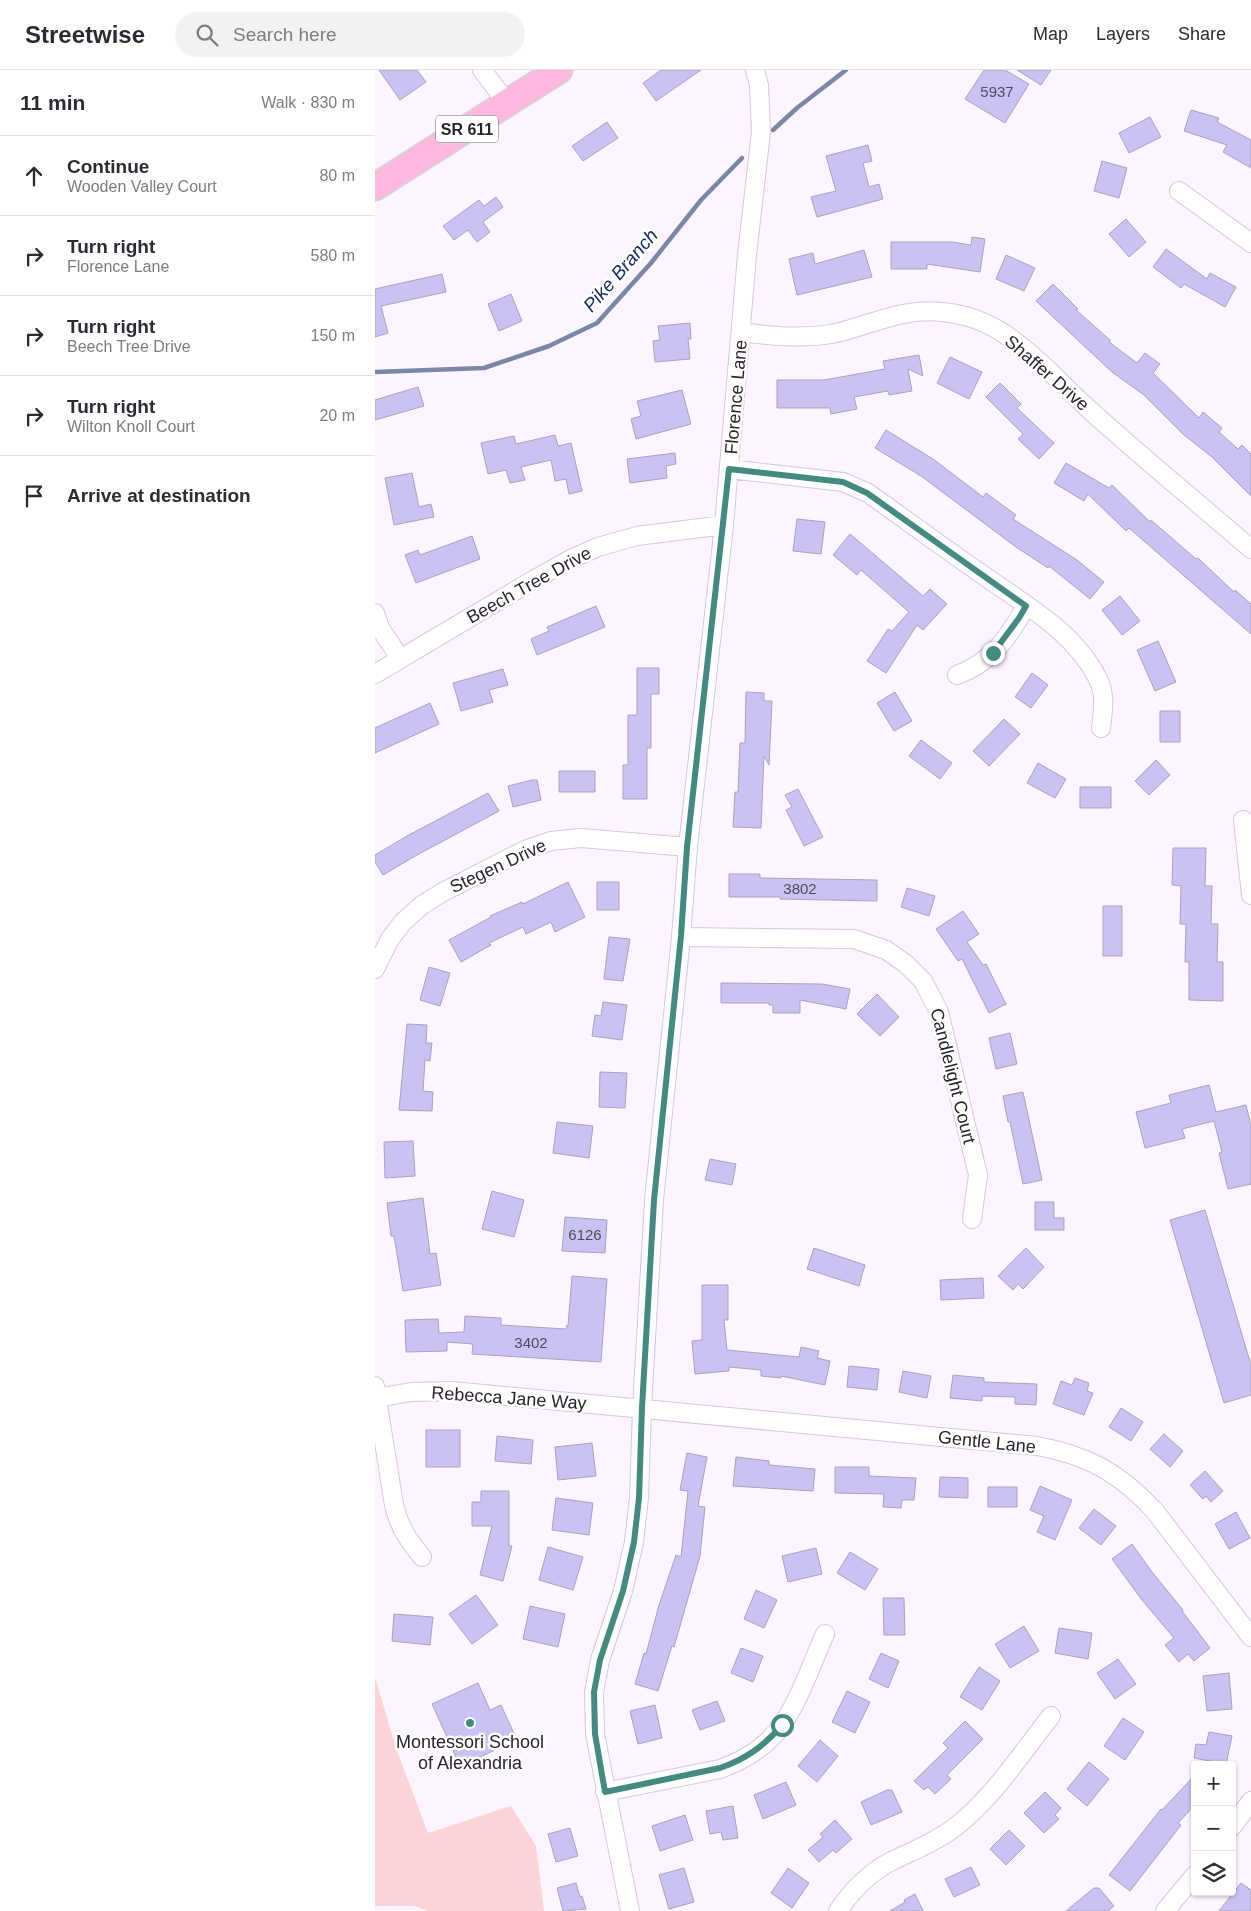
<!DOCTYPE html>
<meta charset="utf-8">
<style>
:root{--surface:#fff;--page:#f2f2f3;--text:#2b2b33;--muted:#7c7c81;--line:#e1e1e2}
body{margin:0;font-family:Arial,sans-serif;background:var(--page);color:var(--text)}
.controls{position:absolute;right:15px;bottom:15px;display:grid;overflow:hidden;border-radius:5px;box-shadow:0 1px 4px #0004}
.controls button{width:45px;height:45px;display:grid;place-items:center;padding:0;border:0;border-bottom:1px solid var(--line);background:var(--surface);color:var(--text);font:25px sans-serif}
.stop{position:absolute;width:15px;height:15px;margin:-11px;border:4px solid #448a81;border-radius:50%;background:#fff}
.stop.end{background:#448a81;border-color:#fff;box-shadow:0 1px 5px #0008}
.list{margin:0;padding:0;list-style:none}
h2{display:flex;justify-content:space-between;align-items:center;height:65px;margin:0;padding:0 20px;font-size:21px}
h2 small{font-size:16px;font-weight:400;color:var(--muted)}
.list li{display:grid;grid-template-columns:32px 1fr auto;gap:15px;align-items:center;box-sizing:border-box;height:80px;padding:0 20px;border-top:1px solid var(--line)}
.list b{display:block;font-size:19px;white-space:nowrap}
.list p{margin:0;font-size:16px;white-space:nowrap;color:var(--muted)}
.list em{font-size:16px;font-style:normal;color:var(--muted)}
.icon{flex:none;width:28px;height:28px;fill:none;stroke:currentColor;stroke-width:2;stroke-linecap:round;stroke-linejoin:round}
.map{position:relative;flex:none;width:876px;height:1841px;overflow:hidden}
header{display:flex;align-items:center;gap:30px;box-sizing:border-box;height:70px;padding:0 25px;background:var(--surface);border-bottom:1px solid var(--line)}
header strong{font-size:24px}
nav{display:flex;gap:28px;margin-inline-start:auto;font-size:18px}
.search{width:350px;height:45px;background:var(--page);display:flex;align-items:center;gap:12px;box-sizing:border-box;padding:0 18px;border-radius:28px;color:var(--muted);font-size:19px}
main{display:flex}
aside{flex:1;background:var(--surface)}
.map>svg:first-child{display:block}
.green{fill:#fcd4d8}
.lines{fill:none;stroke-linecap:round;stroke-linejoin:round}
.stream{stroke:#7a87a9;stroke-width:4.5}
.building{fill:#c9c2f2;stroke:#a7a3bd}
.street-casing{stroke:#d8c6de;stroke-width:20}
.primary-casing{stroke:#d4d3d5;stroke-width:29}
.street{stroke:#fff;stroke-width:18}
.primary{stroke:#fdb8e0;stroke-width:26}
.route{stroke:#448a81;stroke-width:6}
.poi-dot{fill:#448a81;stroke:#fff;stroke-width:2}
.labels{text-anchor:middle;stroke-width:5;stroke-linejoin:round;paint-order:stroke}
.number-label{font-size:15px;fill:#524b5e}
.shield{fill:#fff;stroke:#6a656b;stroke-width:1}
.shield-label{font-size:16px;font-weight:bold;fill:#2a232c}
.street-label{font-size:18px;fill:#2a232c;stroke:#fff}
.poi-label{font-size:18px;fill:#2a232c;stroke:#fff}
.water-label{font-size:19px;font-style:italic;fill:#192e63;stroke:#fff}
</style>
<header>
<strong>Streetwise</strong>
<div class="search"><svg class="icon" aria-label="search" viewBox="0 0 24 24"><circle cx="10" cy="10" r="6"/><path d="M15 15l6 6"/></svg>Search here</div>
<nav><a>Map</a><a>Layers</a><a>Share</a></nav>
</header>
<main>
<aside>
<h2>11 min<small>Walk · 830 m</small></h2>
<ul class="list">
<li><svg class="icon" aria-label="ahead" viewBox="0 0 24 24"><path d="M12 20V5M6 11l6-6 6 6"/></svg><div><b>Continue</b><p>Wooden Valley Court</p></div><em>80 m</em></li>
<li><svg class="icon" aria-label="right" viewBox="0 0 24 24"><path d="M7 20v-9h11M14 6l5 5-5 5"/></svg><div><b>Turn right</b><p>Florence Lane</p></div><em>580 m</em></li>
<li><svg class="icon" aria-label="right" viewBox="0 0 24 24"><path d="M7 20v-9h11M14 6l5 5-5 5"/></svg><div><b>Turn right</b><p>Beech Tree Drive</p></div><em>150 m</em></li>
<li><svg class="icon" aria-label="right" viewBox="0 0 24 24"><path d="M7 20v-9h11M14 6l5 5-5 5"/></svg><div><b>Turn right</b><p>Wilton Knoll Court</p></div><em>20 m</em></li>
<li><svg class="icon" aria-label="arrive" viewBox="0 0 24 24"><path d="M6 21V4h12l-3 4 3 4H6"/></svg><div><b>Arrive at destination</b></div></li>
</ul>
</aside>
<div class="map">
<svg width="876" height="1841" viewBox="0 0 876 1841">
<rect width="100%" height="100%" fill="#fcf4fe"/>
<path class="green" d="M0 1607 21 1678 53 1763 136 1736 161 1776 169 1841H53L40 1836H0Z"/>
<g class="lines">
<path class="stream" d="M398 60 422 38 471 0
M0 302 109 298 174 276 222 253 276 193 326 130 367 88"/>
</g>
<path class="building" d="M4 0H42L51 12 25 30Z
M286 0H326L281 31 268 13Z
M609 0H630L654 14 630 53 590 29Z
M642 0H676L666 15Z
M816 40 844 48 842 52 876 70V98L848 82 852 75 809 61Z
M775 47 786 67 754 83 744 63Z
M232 52 243 68 208 91 197 76Z
M493 75 497 91 488 93 494 117 504 114 508 129 442 147 436 127 461 121 451 86Z
M727 91 752 98 744 128 719 121Z
M121 127 128 137 108 152 115 162 102 172 93 160 79 170 68 156 104 130 109 136Z
M751 149 771 172 754 187 734 164Z
M597 167 610 169 605 202 552 194V199H516V172H577L596 175Z
M791 179 832 209 835 203 861 217 850 237 809 214 806 218 778 197Z
M489 180 497 207 422 225 414 189 438 183 440 194Z
M631 185 660 198 649 221 621 209Z
M67 204 71 222 6 236 13 263 0 267V219Z
M678 214 703 239 701 240 735 270 734 272 762 293 770 283 785 294 778 303 824 348 828 342 847 358 844 362 863 379 867 375 876 384V426L837 387 809 365 769 325 737 302 661 231Z
M136 224 147 251 124 261 113 234Z
M315 253 316 269H313L315 289 280 292 278 271 285 270 283 256Z
M544 285 548 306 533 299 537 321 514 325 513 321 479 327 482 339 456 344 455 338H402V310H449L510 299 508 291Z
M575 287 607 302 594 329 562 313Z
M625 313 646 334 642 338 679 373 664 389 643 369 648 364 611 327Z
M43 317 49 336 0 350V330Z
M307 320 316 354 261 369 256 349 266 346 262 331Z
M511 360 558 389 608 427 611 423 641 445 638 449 702 490 729 512 715 529 674 496 673 498 641 477 546 406 500 378Z
M180 365 183 376 196 373 207 421 194 424 191 409 180 411 176 390 146 397 150 410 135 413 131 400 113 404 106 373 139 366 141 374Z
M300 383 301 394 291 396 292 408 255 413 252 389Z
M691 393 734 418 737 415 775 452 776 450 821 489 823 488 859 522 860 520 876 534V564L754 458 751 461 713 424 709 431 679 413Z
M37 403 44 437 56 434 59 447 19 455 10 408Z
M422 449 450 452 446 484 418 481Z
M475 464 548 526 555 519 572 534 548 560 542 555 511 603 492 591 513 559 517 561 534 542 486 500 482 505 458 485Z
M97 466 105 489 41 513 30 485 43 480 45 485Z
M745 526 765 551 747 565 727 540Z
M221 536 230 557 162 585 156 569 174 561 172 557Z
M783 571 801 612 780 621 762 580Z
M262 598H284V624H276V678H272V729H248V695H253V645H262Z
M128 599 133 615 114 620 118 632 86 641 78 613Z
M657 603 673 615 656 638 640 627Z
M371 622 389 623V631H397L394 695 389 686 386 758 358 757 360 722H363L365 673H370Z
M520 622 537 651 519 661 502 633Z
M55 633 64 654 0 683V658Z
M785 641H805V672H785Z
M629 649 645 664 614 696 598 681Z
M546 670 577 693 565 709 534 686Z
M781 690 795 705 774 725 760 711Z
M663 693 691 709 680 728 652 713Z
M184 701H220V722H184Z
M157 710H162L166 730 138 737 133 716Z
M705 717H736V738H705Z
M423 719 448 767 429 776 411 740 417 737 410 725Z
M113 723 124 741 42 785 8 805 0 792V785L32 766Z
M798 778H831L830 816H837L836 854H843L842 892H848V931L814 930V892H810L811 854H805L806 816 797 815Z
M354 804H385V808L502 810V831L405 829V827H354Z
M193 812 210 847 180 862 176 852 151 864 148 857 114 873 116 875 86 892 74 870 116 847 115 846 147 832 148 834Z
M222 812H244V840H222Z
M532 818 560 826 554 846 526 837Z
M728 836H747V886H728Z
M588 841 604 864 592 872 608 895 611 894 631 934 614 943 587 889 583 891 561 859Z
M234 867 255 869 248 911 229 909Z
M54 897 75 903 65 936 45 930Z
M346 913 447 914 475 919 471 939 425 930V943H398V935H394V933H346Z
M502 924 524 947 505 966 482 944Z
M228 932 252 935 247 970 217 966 220 945 226 946Z
M32 954 52 955 51 973H57L55 991 50 990 48 1021 58 1022 57 1041 24 1040Z
M635 963 642 994 621 999 614 968Z
M225 1002 252 1003 250 1038 224 1037Z
M834 1015 841 1042 871 1035 876 1056V1114L853 1119 844 1083 847 1082 839 1051 807 1059 810 1068 770 1078 761 1042 796 1033 794 1025Z
M648 1022 667 1110 648 1114 635 1052H633L628 1026Z
M182 1052 218 1056 214 1088 178 1083Z
M38 1071 40 1106 10 1108 9 1072Z
M335 1089 361 1094 357 1115 330 1110Z
M117 1121 149 1130 139 1167 107 1159Z
M48 1128 55 1184 61 1183 66 1215 28 1221 19 1166H16L12 1133Z
M660 1132H679V1148H689V1160H660Z
M830 1140 876 1295V1325L849 1333 795 1150Z
M190 1147 232 1150 230 1183 187 1181Z
M439 1178 490 1195 484 1216 432 1199Z
M651 1178 669 1197 648 1219 643 1214 638 1220 623 1206Z
M197 1206 232 1209 226 1292 97 1284 98 1274 72 1272V1281L31 1282 30 1250 63 1249 64 1263 89 1262 90 1246 126 1248V1255L191 1259 192 1255 193 1256Z
M608 1208 609 1228 566 1230 565 1210Z
M327 1215H353V1250H349L352 1280 424 1287 426 1277 444 1281 442 1288 455 1291 450 1315 406 1306V1308L386 1306V1300L354 1297V1301L320 1304 317 1271 327 1270Z
M474 1296 504 1299 502 1320 472 1317Z
M528 1301 556 1306 552 1328 524 1322Z
M578 1305 609 1308V1312L662 1314 661 1335 640 1334V1327L607 1326V1331L575 1328Z
M700 1308 714 1313 712 1321 718 1323 709 1345 678 1334 686 1311 697 1315Z
M746 1338 768 1352 756 1371 734 1357Z
M51 1360H85V1397H51Z
M789 1364 808 1381 795 1397 775 1379Z
M122 1366 158 1370 156 1394 120 1391Z
M217 1373 221 1406 183 1410 180 1377Z
M312 1383 332 1387 323 1436 330 1437 325 1486 299 1577 297 1576 283 1621 260 1614 269 1583 271 1584 284 1535 301 1485 306 1487 313 1421 305 1420Z
M361 1387 394 1391V1395L440 1399 438 1421 358 1416Z
M460 1397H494V1406L541 1408 539 1430H527L526 1438 508 1437 509 1424 460 1423Z
M830 1401 848 1421 836 1432 831 1426 828 1429 815 1415Z
M565 1407 593 1408V1428L564 1427Z
M665 1416 697 1430 680 1470 662 1462 669 1446 655 1440Z
M613 1417H642V1437H613Z
M106 1421H134V1476H137L128 1511 105 1505 117 1456H97V1432H106Z
M181 1428 218 1433 214 1465 177 1460Z
M719 1439 741 1456 726 1475 704 1458Z
M861 1442 875 1468 854 1479 840 1454Z
M757 1474 777 1502 808 1540 807 1541 835 1578 819 1591 813 1584 804 1592 790 1575 799 1568 767 1530 737 1489Z
M173 1477 208 1487 198 1520 164 1510Z
M441 1478 447 1504 413 1512 407 1486Z
M475 1482 503 1499 490 1520 462 1503Z
M381 1520 402 1530 389 1558 369 1549Z
M101 1525 123 1555 97 1574 74 1544Z
M508 1528H529L530 1565H509Z
M155 1536 190 1544 183 1577 148 1569Z
M19 1544 58 1547 55 1575 17 1571Z
M649 1556 664 1581 635 1598 620 1574Z
M684 1558 717 1563 713 1589 680 1583Z
M366 1578 388 1586 378 1612 356 1603Z
M506 1583 524 1591 513 1618 494 1609Z
M743 1589 761 1614 740 1629 722 1603Z
M604 1597 625 1611 607 1640 585 1627Z
M854 1603 857 1639 832 1641 828 1606Z
M103 1613 115 1640 126 1635 142 1670 85 1696 57 1634Z
M472 1621 495 1632 480 1663 457 1652Z
M342 1631 350 1651 325 1660 317 1640Z
M280 1635 287 1668 263 1674 255 1641Z
M748 1648 769 1662 750 1690 729 1676Z
M590 1651 608 1669 572 1705 576 1709 560 1724 553 1717 549 1720 539 1711 573 1678 568 1673Z
M834 1662 857 1666 851 1694 819 1688 821 1674 831 1675Z
M445 1670 463 1686 442 1712 423 1696Z
M714 1692 734 1709 712 1736 692 1719Z
M820 1705V1735L803 1753 806 1755 755 1821 734 1805 786 1739 787 1740Z
M411 1712 421 1735 388 1749 379 1725Z
M512 1720H517L527 1742 496 1755 486 1732Z
M670 1722 686 1738 680 1745 684 1749 669 1763 649 1743Z
M358 1736 363 1768 348 1770 346 1762 335 1764 331 1741Z
M310 1745 318 1770 285 1781 277 1756Z
M460 1750 477 1769 461 1783 458 1780 444 1792 433 1780 448 1767 445 1764Z
M195 1758 203 1786 181 1792 173 1764Z
M634 1760 650 1776 631 1795 615 1779Z
M596 1797 605 1815 579 1827 570 1809Z
M309 1798 319 1832 294 1839 284 1805Z
M413 1798 434 1813 417 1838 396 1823Z
M201 1813 205 1827 207 1826 211 1839 188 1841 182 1818Z
M866 1813 876 1820V1841H844Z
M719 1818H724L739 1836 733 1841H691Z
M540 1824 548 1841H515L530 1832 529 1830Z"/>
<g class="lines">
<defs>
<path id="street" d="M107 0 132 33
M804 121 876 173
M366 262C397 266 426 269 457 264 494 256 528 237 567 242 590 244 612 252 631 265 662 286 689 317 718 343 769 389 823 433 876 479
M354 399 468 412 493 423C531 450 569 478 608 505 649 534 700 562 723 609 731 625 728 640 726 658
M0 543 5 558 25 588
M0 604 160 509 194 490 223 477 262 466 349 455
M582 605C616 593 634 567 651 536
M868 750 876 825
M306 867 479 869 511 880 531 894 548 911 564 942 603 1105 597 1149
M0 899 15 869 28 852 47 835 68 822 150 780 176 771 206 768 313 777
M0 1316 19 1435C25 1459 32 1468 47 1487
M2 1328 36 1322 77 1321 662 1376C713 1385 744 1403 779 1440L876 1567
M230 1722 345 1699C364 1692 381 1683 395 1669 420 1645 435 1597 450 1564
M857 1757 876 1731
M255 1841 220 1664 219 1622 225 1590 248 1521 259 1472 264 1428 267 1338 279 1130 306 867 313 777 349 455 372 185 386 62 384 15 380 0
M463 1841C476 1822 494 1803 515 1792 537 1781 559 1773 579 1758 618 1728 646 1684 676 1646
M790 1841 820 1805"/>
<path id="primary" d="M0 117 184 0"/>
</defs>
<use href="#street" class="street-casing"/>
<use href="#primary" class="primary-casing"/>
<use href="#street" class="street"/>
<use href="#primary" class="primary"/>
</g>
<g class="lines">
<path class="route" d="M407 1655C389 1676 371 1689 345 1698L230 1722 220 1664 219 1622 225 1590 248 1521 259 1472 264 1428 267 1338 279 1130 306 866 312 777 354 399 468 412 492 423 651 536 644 548 618 583"/>
</g>
<circle class="poi-dot" cx="95" cy="1653" r="5"/>
<g class="labels">
<g class="number-label">
<text x="622" y="27">5937</text>
<text x="425" y="824">3802</text>
<text x="210" y="1170">6126</text>
<text x="156" y="1278">3402</text>
</g>
<rect class="shield" x="61" y="45.5" width="62" height="27" rx="4"/>
<g class="shield-label">
<text x="92" y="65">SR 611</text>
</g>
<g class="street-label">
<text transform="translate(672 303) rotate(41)" y="6">Shaffer Drive</text>
<text transform="translate(361 327) rotate(-85)" y="6">Florence Lane</text>
<text transform="translate(154 515) rotate(-29)" y="6">Beech Tree Drive</text>
<text transform="translate(123 796) rotate(-25)" y="6">Stegen Drive</text>
<text transform="translate(578 1006) rotate(76)" y="6">Candlelight Court</text>
<text transform="translate(134 1328) rotate(4)" y="6">Rebecca Jane Way</text>
<text transform="translate(612 1372) rotate(6)" y="6">Gentle Lane</text>
</g>
<g class="poi-label">
<text x="95" y="1678">Montessori School<tspan x="95" dy="21">of Alexandria</tspan></text>
</g>
<g class="water-label">
<text transform="translate(245 200) rotate(-49)" y="7">Pike Branch</text>
</g>
</g>
</svg>
<div class="controls">
<button>+</button>
<button>−</button>
<button><svg class="icon" aria-label="layers" viewBox="0 0 24 24"><path d="M12 4l9 5-9 5-9-5zM3 14l9 5 9-5"/></svg></button>
</div>
<div class="stop" style="left:407px;top:1655px"></div>
<div class="stop end" style="left:618px;top:583px"></div>
</div>
</main>
